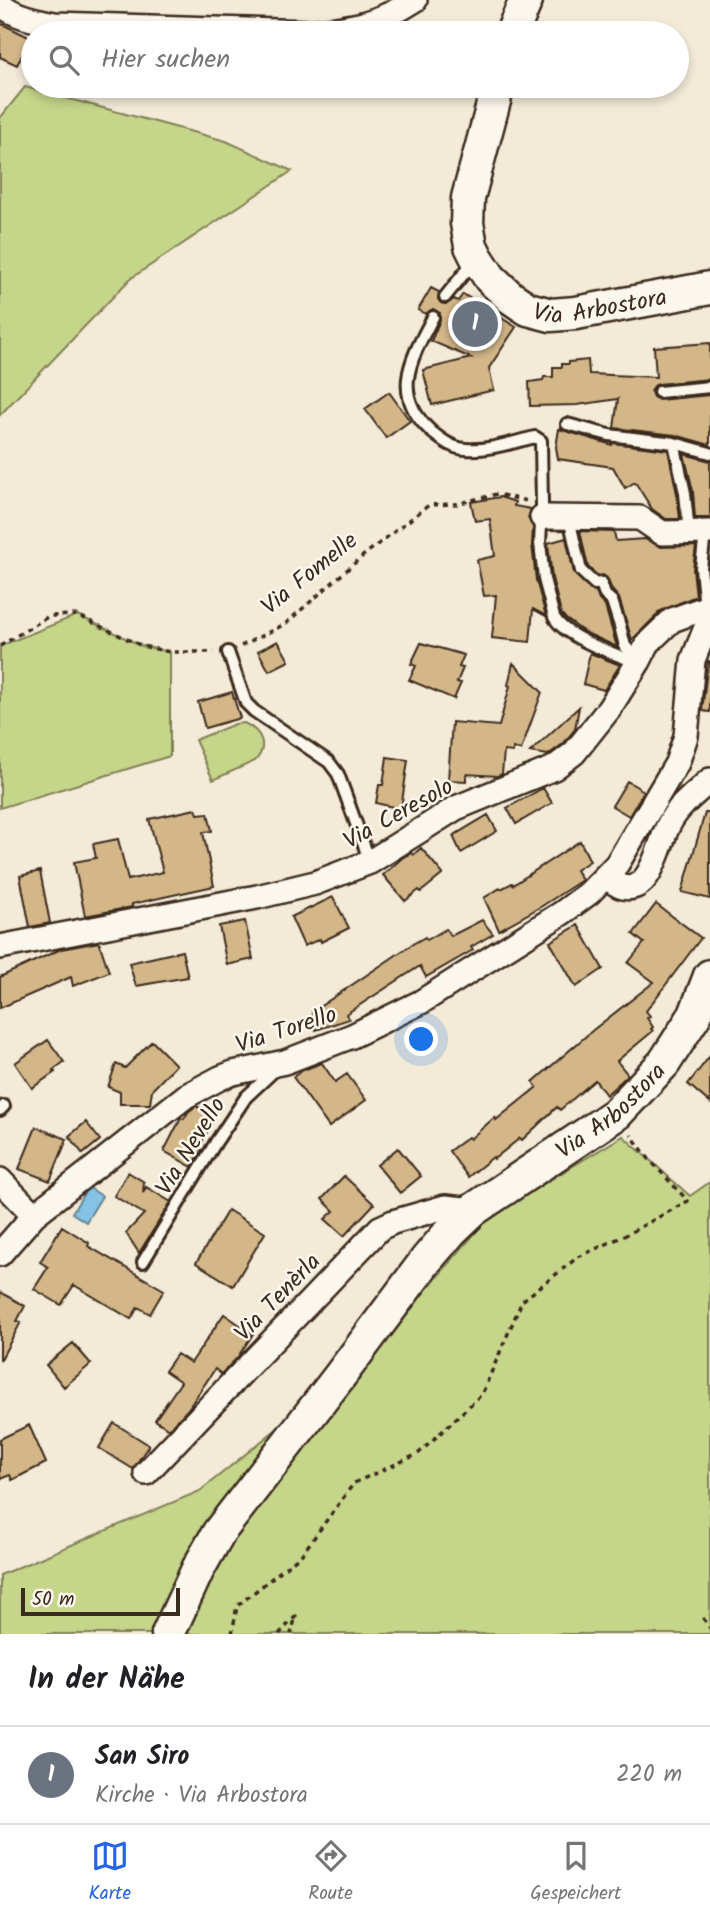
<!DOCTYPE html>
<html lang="de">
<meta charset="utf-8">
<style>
:root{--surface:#fff;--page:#f2f2f2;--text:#202124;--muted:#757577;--line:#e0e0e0;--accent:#2563eb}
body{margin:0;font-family:Kalam,sans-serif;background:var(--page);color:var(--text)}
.scale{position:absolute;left:21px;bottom:18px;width:159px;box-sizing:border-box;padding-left:7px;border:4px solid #3b2a1e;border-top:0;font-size:19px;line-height:24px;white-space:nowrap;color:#3b2a1e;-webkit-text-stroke:5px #fbf7ec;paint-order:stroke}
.you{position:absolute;left:422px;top:1040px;width:24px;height:24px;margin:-18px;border:5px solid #fff;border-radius:50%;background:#1a73e8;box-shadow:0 0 0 10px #1a73e833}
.badge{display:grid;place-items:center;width:46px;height:46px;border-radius:50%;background:var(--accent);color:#fff;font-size:23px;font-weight:700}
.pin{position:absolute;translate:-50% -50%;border:4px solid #fff;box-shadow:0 2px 7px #0006}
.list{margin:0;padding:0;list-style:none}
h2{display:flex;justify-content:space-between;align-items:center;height:91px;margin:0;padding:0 28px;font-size:30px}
h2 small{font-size:23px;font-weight:400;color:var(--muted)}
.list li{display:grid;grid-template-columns:46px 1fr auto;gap:21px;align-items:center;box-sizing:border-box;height:98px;padding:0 28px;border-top:2px solid var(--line)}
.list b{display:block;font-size:26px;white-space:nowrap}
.list p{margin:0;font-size:23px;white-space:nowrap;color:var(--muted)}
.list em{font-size:23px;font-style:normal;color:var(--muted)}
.icon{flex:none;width:38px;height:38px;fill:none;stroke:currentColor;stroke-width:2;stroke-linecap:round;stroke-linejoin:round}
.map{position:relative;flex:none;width:710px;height:1634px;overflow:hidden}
.search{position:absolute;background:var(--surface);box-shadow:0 4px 10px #0003;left:21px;right:21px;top:21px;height:77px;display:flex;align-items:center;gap:18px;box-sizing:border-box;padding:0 24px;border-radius:38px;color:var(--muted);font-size:26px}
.sheet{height:189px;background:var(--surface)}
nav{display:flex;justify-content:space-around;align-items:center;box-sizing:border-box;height:98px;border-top:2px solid var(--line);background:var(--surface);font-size:19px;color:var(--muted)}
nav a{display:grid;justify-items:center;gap:4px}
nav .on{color:var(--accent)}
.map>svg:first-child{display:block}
.green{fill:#c5d58a;stroke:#808054;stroke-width:2}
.water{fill:#84c3e5;stroke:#678695;stroke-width:2}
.building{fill:#d4b789;stroke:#3b2a1e;stroke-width:2}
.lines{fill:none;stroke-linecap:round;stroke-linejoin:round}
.lane-casing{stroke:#3b2a1e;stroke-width:16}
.street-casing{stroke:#3b2a1e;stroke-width:28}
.secondary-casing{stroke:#3b2a1e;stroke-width:37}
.path{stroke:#3b2a1e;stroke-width:3.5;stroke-dasharray:5 5;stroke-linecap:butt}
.lane{stroke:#fbf7ec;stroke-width:10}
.street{stroke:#fbf7ec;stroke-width:23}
.secondary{stroke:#fbf7ec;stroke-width:32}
.labels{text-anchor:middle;stroke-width:5;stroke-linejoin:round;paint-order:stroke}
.street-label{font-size:24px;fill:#3b2a1e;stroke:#fbf7ec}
</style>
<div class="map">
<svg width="710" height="1634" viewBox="0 0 710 1634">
<rect width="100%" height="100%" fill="#f3ead8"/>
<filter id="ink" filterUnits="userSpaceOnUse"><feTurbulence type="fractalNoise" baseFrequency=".0143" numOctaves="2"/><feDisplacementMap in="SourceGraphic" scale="14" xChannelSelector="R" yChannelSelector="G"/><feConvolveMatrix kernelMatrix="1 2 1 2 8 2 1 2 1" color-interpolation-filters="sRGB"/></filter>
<g filter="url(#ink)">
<path class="green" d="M25 87 226 141 292 171 130 279 0 415V118Z
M77 615 142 646 170 652V756L0 808V646Z
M244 723C261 731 269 746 255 761L213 780 195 740 235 724Z
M623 1136 690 1196 710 1182V1634H0V1575L200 1491 374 1350 490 1216Z"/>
<path class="water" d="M88 1187 102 1196 86 1222 72 1213Z"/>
<path class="building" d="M0 23 31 38 17 65 0 57Z
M431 288 439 292 438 299 441 303 447 304 454 299 458 301 463 294 516 327 489 368 494 390 432 405 423 370 471 358 431 341 440 320V313L433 309 426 314 418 310Z
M710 343V379L658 384 654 386 651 392 653 397 659 400 710 395V445L675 435 614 428 618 399 577 405 530 406 529 382 543 380 544 377H553V367H562V364H569V362L588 360 589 374 656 377 654 347Z
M389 392 410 421 386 438 365 409Z
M559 429 612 445V443L668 450 677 494 680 519H666L652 509 635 482 625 488 613 467 558 459 556 447Z
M684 454 710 461V518H695L693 491Z
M500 497 515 502 514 506 531 509 528 518 533 527 532 544 536 580 546 616 533 609 530 642 492 638 496 595 484 596 477 560 495 556 490 519 475 521 471 502Z
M580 531 614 532 616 541 645 539 661 547 696 546 693 569 696 596 658 612 659 613 632 640 619 598 612 590 607 578 603 575 598 576 588 567Z
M566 538 574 573 590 590 596 592 599 600 605 606 617 647 584 632 566 619 561 613 552 578 548 543Z
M278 641 289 661 269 671 258 651Z
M421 643 464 655 459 667 463 668 457 682 461 683 454 699 409 680 416 666 411 664Z
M590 653 620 665 604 690 583 684Z
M708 661H710V712L702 711Z
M513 663 542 692 521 750 513 748V752L504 751 502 774 498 776 466 774V781L448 780 452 722 499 726 510 686 508 685Z
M232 692 240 718 205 728 198 702Z
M579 707 575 729 563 744 548 755 530 752Z
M387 757 408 760 401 809 376 803 379 785H383Z
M627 781 644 791 629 816 612 806Z
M543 788 552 803 516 824 507 808Z
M196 809 198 814 208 813 212 831 203 832 214 886 132 904V907L85 916 74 862 96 858 93 844 118 839 128 880 163 872 149 819Z
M705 813H710V899L682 892Z
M488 815 497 831 461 853 453 836Z
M580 841 590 861 576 870 582 880 542 906 499 930 484 898 500 888 501 889 512 883 513 885Z
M421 848 443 874 421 892 419 890 405 901 383 875 402 858 411 853 413 855Z
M40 871 50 923 30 927 20 876Z
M333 897 349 928 321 942 320 939 304 946 291 917Z
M656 904 701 938 646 1011 650 1016 647 1018 653 1027 651 1029 653 1031 617 1061 628 1075 606 1095 595 1080 560 1110 557 1107 522 1140 520 1138 494 1159 493 1157 468 1177 449 1151 468 1137 470 1139 495 1117 496 1120 537 1087 533 1082 593 1030 654 982 628 963 644 943 633 934Z
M482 920 493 934 471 947 473 950 426 977 420 966 346 1014 349 1019 316 1030 312 1012 411 945 425 937 427 940 446 929 451 936Z
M245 921 253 959 227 965 219 926Z
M578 925 603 969 576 987 550 942Z
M99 942 109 972 73 986 71 977 0 1008V977L61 949Z
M182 951 188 977 136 986 129 963Z
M48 1040 64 1062 53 1070 55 1072 32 1088 15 1063Z
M152 1041 176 1065 152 1090 150 1104H120V1092L108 1087 116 1064 125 1068Z
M710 1056V1103L688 1084Z
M322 1063 335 1082 347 1074 366 1100 329 1127 293 1077 303 1070Z
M196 1106 215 1116 199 1148 202 1150 192 1167 164 1151 181 1118 184 1119 188 1112Z
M86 1122 100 1140 83 1154 69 1136Z
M36 1127 67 1139 50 1181 19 1169Z
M398 1148 421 1176 400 1193 377 1165Z
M128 1172 144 1182 143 1193 146 1187 171 1202 139 1253 126 1233 144 1214 114 1196Z
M344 1176 374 1204 344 1236 325 1219 334 1211 322 1199Z
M228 1210 265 1233 233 1286 196 1263Z
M62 1226 89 1243 88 1246 164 1290 150 1314 138 1307 131 1319 74 1285 61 1305 34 1289 48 1267 40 1262Z
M0 1292 25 1306 17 1321 21 1322 0 1361Z
M224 1314 253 1334 237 1358 221 1374 215 1369 188 1409 169 1429 155 1420 181 1382 165 1371 177 1354 191 1363Z
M73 1343 91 1364 64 1387 46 1365Z
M114 1423 149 1445 133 1469 99 1448Z
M29 1425 46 1463 12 1480 10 1475 0 1479V1439Z"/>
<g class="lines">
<defs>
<path id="lane" d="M445 297 474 261
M433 317C411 359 389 395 433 433 443 441 454 449 466 449 489 451 513 442 535 437L541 441 542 505 540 543 544 579 554 617C566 639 616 654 638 663
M659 392 710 387
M567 424 609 435 674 443 710 453
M674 443 685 493 689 533
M569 518 581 571 595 584 601 583 605 595 612 601 620 626 625 646 639 661
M705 533 701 568 705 608
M228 652 246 703 254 711 329 762 338 774 370 862
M0 1110 4 1106
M143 1262 216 1142 246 1097 277 1068"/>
<path id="street" d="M0 4C16 17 35 20 55 24L309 32C352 28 378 24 415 0
M542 517 640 518 662 533 710 532
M606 877C611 880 615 884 620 886 651 898 659 842 669 824 678 806 696 793 710 780
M0 947 257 897 315 883 370 862 456 808 554 768 574 753 609 709 639 661 648 643 672 620 705 608 709 620 693 660 686 736 677 763 617 864 589 893 562 913 421 1002 352 1036 285 1062 233 1073 220 1078 186 1096 34 1215 0 1254
M0 1180 34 1215
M146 1473 380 1228 393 1222 445 1207 473 1210"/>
<g id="secondary">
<path d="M512 33 526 0"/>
<path id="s1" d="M498 86 468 198 467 223 471 246 477 258 490 278 510 297 528 309 551 315 576 313 710 288"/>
<path id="s2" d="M168 1634 198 1569 219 1532 339 1377 427 1259 451 1231 473 1210 616 1114 664 1063 695 1015 710 976"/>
</g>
</defs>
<use href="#lane" class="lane-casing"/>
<use href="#street" class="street-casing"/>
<use href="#secondary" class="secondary-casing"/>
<path class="path" d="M0 646 49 616 77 615 142 646 170 652H214
M241 646 285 624 364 555 429 505 456 504 497 494 527 501
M703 1618 710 1628
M232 1634 237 1606 302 1554 354 1483 418 1454 482 1394 522 1301 578 1257 626 1235 688 1201 649 1159 631 1135
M279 1634 296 1616 291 1634"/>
<use href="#lane" class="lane"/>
<use href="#street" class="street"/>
<use href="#secondary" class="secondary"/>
</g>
</g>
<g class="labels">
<g class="street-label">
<text dy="8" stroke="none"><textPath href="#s1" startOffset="324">Via Arbostora</textPath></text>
<text transform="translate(309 573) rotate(-39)" y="8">Via Fomelle</text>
<text transform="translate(398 813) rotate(-29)" y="8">Via Ceresolo</text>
<text transform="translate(286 1029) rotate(-18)" y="8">Via Torello</text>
<text dy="8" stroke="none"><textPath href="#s2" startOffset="695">Via Arbostora</textPath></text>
<text transform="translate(190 1146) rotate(-58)" y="8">Via Nevello</text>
<text transform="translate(277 1297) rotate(-46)" y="8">Via Tenèrla</text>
</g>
</g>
</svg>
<div class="scale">50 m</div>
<div class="you"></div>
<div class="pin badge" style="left:475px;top:324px;background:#6b7280">1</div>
<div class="search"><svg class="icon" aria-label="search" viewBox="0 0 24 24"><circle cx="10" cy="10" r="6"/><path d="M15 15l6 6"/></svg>Hier suchen</div>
</div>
<section class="sheet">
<h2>In der Nähe<small></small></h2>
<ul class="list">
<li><span class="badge" style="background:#6b7280">1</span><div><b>San Siro</b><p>Kirche · Via Arbostora</p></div><em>220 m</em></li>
</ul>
</section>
<nav>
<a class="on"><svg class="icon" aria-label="map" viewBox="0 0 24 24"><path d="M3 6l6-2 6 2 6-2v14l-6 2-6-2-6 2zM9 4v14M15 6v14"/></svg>Karte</a>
<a><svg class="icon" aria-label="directions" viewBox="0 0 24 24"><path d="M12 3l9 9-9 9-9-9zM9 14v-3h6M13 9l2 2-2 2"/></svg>Route</a>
<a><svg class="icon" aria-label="saved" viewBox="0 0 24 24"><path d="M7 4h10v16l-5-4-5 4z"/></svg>Gespeichert</a>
</nav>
